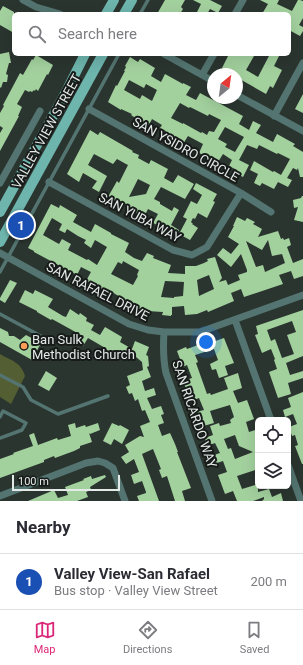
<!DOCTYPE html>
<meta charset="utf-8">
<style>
:root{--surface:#fff;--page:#f2f2f3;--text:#2b2b33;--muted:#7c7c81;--line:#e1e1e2;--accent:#db2777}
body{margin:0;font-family:Roboto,sans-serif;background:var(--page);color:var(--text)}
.controls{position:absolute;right:12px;bottom:12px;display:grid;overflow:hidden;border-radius:6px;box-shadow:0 4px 16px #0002}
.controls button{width:36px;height:36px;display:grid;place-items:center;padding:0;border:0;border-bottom:1px solid var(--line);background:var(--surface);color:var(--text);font:20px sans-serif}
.compass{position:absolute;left:207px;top:68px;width:36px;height:36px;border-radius:50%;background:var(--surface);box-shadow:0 4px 16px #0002;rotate:29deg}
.scale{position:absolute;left:12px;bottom:10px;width:108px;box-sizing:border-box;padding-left:4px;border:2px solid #e3eae7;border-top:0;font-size:11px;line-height:14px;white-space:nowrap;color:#e3eae7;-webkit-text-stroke:3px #171b19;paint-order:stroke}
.you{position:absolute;left:206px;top:342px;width:14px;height:14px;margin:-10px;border:3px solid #fff;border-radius:50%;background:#1a73e8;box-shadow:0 0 0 6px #1a73e833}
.badge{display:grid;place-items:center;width:26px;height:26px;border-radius:50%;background:var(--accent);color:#fff;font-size:13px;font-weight:700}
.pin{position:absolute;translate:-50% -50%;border:2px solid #fff;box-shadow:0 1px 4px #0006}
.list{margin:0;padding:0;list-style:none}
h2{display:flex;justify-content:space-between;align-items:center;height:52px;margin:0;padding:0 16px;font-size:17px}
h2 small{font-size:13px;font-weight:400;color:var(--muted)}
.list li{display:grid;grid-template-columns:26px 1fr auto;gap:12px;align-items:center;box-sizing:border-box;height:56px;padding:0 16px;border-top:1px solid var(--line)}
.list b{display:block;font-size:15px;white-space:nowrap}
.list p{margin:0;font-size:13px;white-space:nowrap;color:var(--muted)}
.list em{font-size:13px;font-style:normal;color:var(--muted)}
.icon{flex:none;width:22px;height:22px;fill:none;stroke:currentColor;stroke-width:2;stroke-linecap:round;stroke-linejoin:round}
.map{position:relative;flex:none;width:303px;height:501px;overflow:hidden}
.search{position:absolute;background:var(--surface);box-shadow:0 4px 16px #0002;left:12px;right:12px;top:12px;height:44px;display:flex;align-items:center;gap:10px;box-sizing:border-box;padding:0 14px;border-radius:6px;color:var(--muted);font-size:15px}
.sheet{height:108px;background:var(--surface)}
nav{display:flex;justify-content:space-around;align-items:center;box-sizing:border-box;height:56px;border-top:1px solid var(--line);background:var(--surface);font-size:11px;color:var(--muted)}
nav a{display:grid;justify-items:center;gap:2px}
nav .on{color:var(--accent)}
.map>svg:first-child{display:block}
.green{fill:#545e33}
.building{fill:#a3d19e;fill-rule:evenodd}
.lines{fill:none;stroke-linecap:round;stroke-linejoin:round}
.lane{stroke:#537470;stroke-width:3.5}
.street{stroke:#537470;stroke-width:7}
.primary{stroke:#6db5ad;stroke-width:10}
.poi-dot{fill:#fe9c58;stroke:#171b19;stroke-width:1.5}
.labels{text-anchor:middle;stroke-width:4;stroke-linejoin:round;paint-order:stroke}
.street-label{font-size:13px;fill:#e3eae7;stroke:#171b19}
.poi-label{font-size:13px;fill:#e3eae7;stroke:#171b19;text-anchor:start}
</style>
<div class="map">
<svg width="303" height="501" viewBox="0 0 303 501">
<rect width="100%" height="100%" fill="#2b3530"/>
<path class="green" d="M0 354C12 361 21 362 25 376L11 404 0 397Z"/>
<path class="building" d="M165 0H185L181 7 183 9 180 14H157Z
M193 0H210L222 6 218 13 210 9 207 14H201L197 12 201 4Z
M260 0H279L277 4 292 11 298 0H300L303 1V18L299 25 303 27V31L300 36 289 30V14H262L268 4Z
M3 6 14 12V33L0 25V11Z
M9 52 11 63H9L6 74 8 75 7 82H3L1 88 0 87V54Z
M229 54H250L254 56 246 70 258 77 270 54H280L274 66 282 70 273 88 270 86 266 94 238 78 237 74H232L222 68Z
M36 55 53 65 48 75 47 74 38 91 36 89 35 91 34 90 32 92 30 91 29 92 25 90 17 104 22 107 18 116H19L0 151V133L3 128 0 126V113L4 106 3 105 20 73 23 75 32 59 33 60Z
M130 57 138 62 140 59 155 68 151 76 161 82 165 74 183 84V83L191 87 186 95 196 100 200 93 243 116 239 124 249 130 253 121 261 125 256 133 273 142 277 134 295 144 293 146 303 152V177H300L298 168 297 170 293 168 287 178 292 180 288 187 278 182 274 189 262 183 260 186 254 183 258 174 250 170 254 161 273 172 274 171 281 175 290 159 278 153 277 154 259 145 257 149 247 145 239 160 249 165 243 177 235 173 237 170 229 166 232 160 223 154 218 162 199 153 203 144 188 136 183 144 165 134 166 131 160 128 162 125 152 119 149 125 138 119 136 123 134 117 131 115 132 114 121 109V110L108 102 116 85 117 86 125 71H124L126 67 125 66ZM129 80 144 88 146 84 157 90 152 101 142 95 140 99 124 90ZM180 103 189 108 190 107 208 116 209 114 221 120 214 132 209 131 207 135 202 132 201 133 183 123V124L171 118ZM225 127 244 137 235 152 225 147 227 144 218 139Z
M303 94V113L295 109Z
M90 130 98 135 100 132 107 136 133 151 132 152 139 155 138 158 149 164 151 160 168 169 164 178 173 183 178 175 194 184 185 199 161 187 154 199 160 202V204L172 211 174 207 179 210 171 225 179 230 176 236 169 233 170 231 153 223 158 214 148 209 144 217 126 208 128 205 118 200 117 202 108 197 117 181 119 183 128 165 126 164 117 159 113 164 94 154 88 165 107 176 99 192 92 188 97 181 95 180 83 173 79 182 67 174ZM138 179 150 185 146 194 129 197Z
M196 183 217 194 213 201 215 202 207 218 198 213 195 219 193 218 191 222 193 224H192L198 228 190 240 179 234 187 219 183 217 191 201 197 204 202 195 193 189Z
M302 196H303V222L294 220 298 207 294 208 293 200 301 198Z
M51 204 59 208 60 205 77 215 73 222 91 232 95 224 111 233V234L129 243 125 252 134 258 142 261 147 253 154 256 153 258 171 265 168 273 185 274V266H196L204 263 208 261 207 259 215 257 222 278 219 282 226 280 228 285 240 280 238 275 247 272V270L241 254 231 267 217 255 223 248 231 254 239 244 228 237 234 226H233L237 217 245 221 247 218 255 222 253 224 262 229 258 237 278 231 281 239 283 238 284 240 289 238 291 245 287 247 293 263 303 259V276L294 279 291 271 279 275 283 284 244 297 241 289 231 293 234 301 208 312 207 310 197 314 185 315 184 306 172 307V315H171V316L162 315 163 312 147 311 139 309V308L134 307 121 299 122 298 105 288 104 290 86 281 91 272 81 267 77 275 34 252V251L28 248ZM52 218 62 224 59 230 65 233 67 229 78 236 86 240 84 243 91 248 95 240 107 247 97 265 88 259 87 260 68 250 71 244 62 239 59 244 43 235ZM268 240 272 256 282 254 285 263 265 272 263 265 256 267 246 241 262 250ZM123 261 139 270 137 275 138 276 133 285 111 274 118 262 122 264ZM209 275 214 289 199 296 197 280ZM165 281 184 282 183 296 174 297V298L161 297Z
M10 280 17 283 5 303 0 300V298Z
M25 290 33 294 35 290 53 299 48 307 63 316 66 317 70 309 79 315 80 313 87 318 86 321 94 325 91 330 100 335 105 327 122 337 120 342 132 349 135 341 149 347 146 355 148 356 149 366 147 367 151 377 142 381 145 391 154 388 156 395 147 398 152 409 161 406 164 414 161 415 164 423 158 425 162 436 170 433 175 444 178 452H177L191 488 182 491 185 501H175L167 476 162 478 159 470 161 469 153 449 142 454 159 501H139L137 496 146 493V492L142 481 134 484 131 475 139 472 134 459 126 464 121 457 129 452 125 445 140 436 144 437 140 426 150 422 145 410 142 411 138 399 135 401 132 393 129 394 126 387 130 385 127 376 143 370 142 362 136 357 124 352 119 361 105 353 107 349 88 338 83 346 77 342 81 335 52 319 51 320 37 312V311L19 302Z
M303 310V356L286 363 290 375 303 371V378L288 383 291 394 278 398 269 372 277 369 274 360 275 359 271 349 262 353 255 335 258 334 256 326ZM292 321 296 332 287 335 294 354 282 358 275 339 271 341 267 330Z
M0 328 8 332 9 336H14L20 340 26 335 41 343 32 360 0 342Z
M224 338 234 363 225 366 228 375 219 378 216 369 212 370 210 364 218 360 214 349 195 355 198 362 196 363 207 394 210 393 211 395 228 389 224 378 238 373 242 388 233 391 238 403 247 400 254 419 246 422 249 432 258 429V469L237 476 242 489 258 484V492L269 489 272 497 281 493 283 501H262L264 499V497L253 501H237L233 491 225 494 218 475 227 472 223 461 214 464 211 456 220 453 215 443 207 446 205 438 213 435 210 426 219 423 220 426 231 423 230 420 234 417 230 405 210 411 214 423 200 427 196 412 204 410 199 398 191 401 183 381 192 378 187 365 180 368 177 360 180 359 177 351 186 347 187 349 198 345V347ZM235 435 239 446 253 452 235 459 231 448 228 449 224 439Z
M46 371 57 378 49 391 38 385Z
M303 392V464H302L295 446 298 445 295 435 292 436 289 427 297 424 293 414 285 417 283 410 291 407 288 398Z
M75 423 76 428 85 425 86 427 98 423 100 430 90 434 89 433 92 442 80 446V448L74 451 55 458 54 456 44 460V462L0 478V459L14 454 13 453 33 446 29 435 34 433 38 445 57 438 58 440 71 436 68 425Z
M112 423 119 426 120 425 129 430 122 444 114 439 111 445 103 441Z
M105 475 106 477 90 487 91 490 86 492 88 497 77 501H28L54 490 58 498 68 495 65 487 84 480 83 479 91 476 92 479Z"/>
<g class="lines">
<path class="lane" d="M140 14 148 0
M0 272 119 54
M0 314 50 341
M0 375 23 387 31 400 58 414 108 396
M0 417 3 411 26 423 22 430 0 438"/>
<path class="street" d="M23 0 36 7 60 14
M235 14 243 0
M164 54 213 81
M202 75 214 54
M237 95 303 131
M89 109 241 193 271 212
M274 116 303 63
M49 182 173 250 192 255 207 247 241 193
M0 183 40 111
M0 253 129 324 148 330 164 332H200L303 295
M235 320 271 420
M164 332C163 347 163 359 166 373L212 501
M288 465 301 501
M0 496 86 463 98 461 105 463 113 468 125 501"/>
<path class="primary" d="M106 14 114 0
M124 14 132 0
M0 212 65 94 85 54
M0 242 103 54"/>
</g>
<circle class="poi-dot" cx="24" cy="346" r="4"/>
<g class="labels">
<g class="street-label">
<text transform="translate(46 131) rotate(-61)" y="5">VALLEY VIEW STREET</text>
<text transform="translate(186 149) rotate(29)" y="5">SAN YSIDRO CIRCLE</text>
<text transform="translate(140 217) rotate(28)" y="5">SAN YUBA WAY</text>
<text transform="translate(98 291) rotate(27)" y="5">SAN RAFAEL DRIVE</text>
<text transform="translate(195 414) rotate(71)" y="5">SAN RICARDO WAY</text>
</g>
<g class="poi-label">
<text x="32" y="344">Ban Sulk<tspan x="32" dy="15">Methodist Church</tspan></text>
</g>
</g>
</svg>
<div class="controls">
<button><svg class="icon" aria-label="locate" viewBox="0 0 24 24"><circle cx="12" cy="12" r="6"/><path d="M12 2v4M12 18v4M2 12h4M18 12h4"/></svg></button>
<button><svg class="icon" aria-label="layers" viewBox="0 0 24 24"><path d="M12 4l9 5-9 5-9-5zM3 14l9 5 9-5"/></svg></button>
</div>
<svg class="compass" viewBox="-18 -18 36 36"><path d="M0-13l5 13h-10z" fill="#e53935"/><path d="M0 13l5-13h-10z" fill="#7c7c81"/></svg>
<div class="scale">100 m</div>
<div class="you"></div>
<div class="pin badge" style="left:21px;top:225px;background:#1a4fb4">1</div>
<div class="search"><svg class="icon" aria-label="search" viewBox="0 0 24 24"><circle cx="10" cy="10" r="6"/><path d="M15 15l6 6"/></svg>Search here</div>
</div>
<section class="sheet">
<h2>Nearby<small></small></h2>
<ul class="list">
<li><span class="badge" style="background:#1a4fb4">1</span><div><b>Valley View-San Rafael</b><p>Bus stop · Valley View Street</p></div><em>200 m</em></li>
</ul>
</section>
<nav>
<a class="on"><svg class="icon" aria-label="map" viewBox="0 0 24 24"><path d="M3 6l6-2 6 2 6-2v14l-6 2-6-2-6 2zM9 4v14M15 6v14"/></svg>Map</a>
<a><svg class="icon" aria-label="directions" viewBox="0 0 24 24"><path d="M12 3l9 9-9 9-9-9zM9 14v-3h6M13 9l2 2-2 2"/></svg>Directions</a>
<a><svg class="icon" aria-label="saved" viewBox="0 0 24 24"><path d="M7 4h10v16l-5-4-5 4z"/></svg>Saved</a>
</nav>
